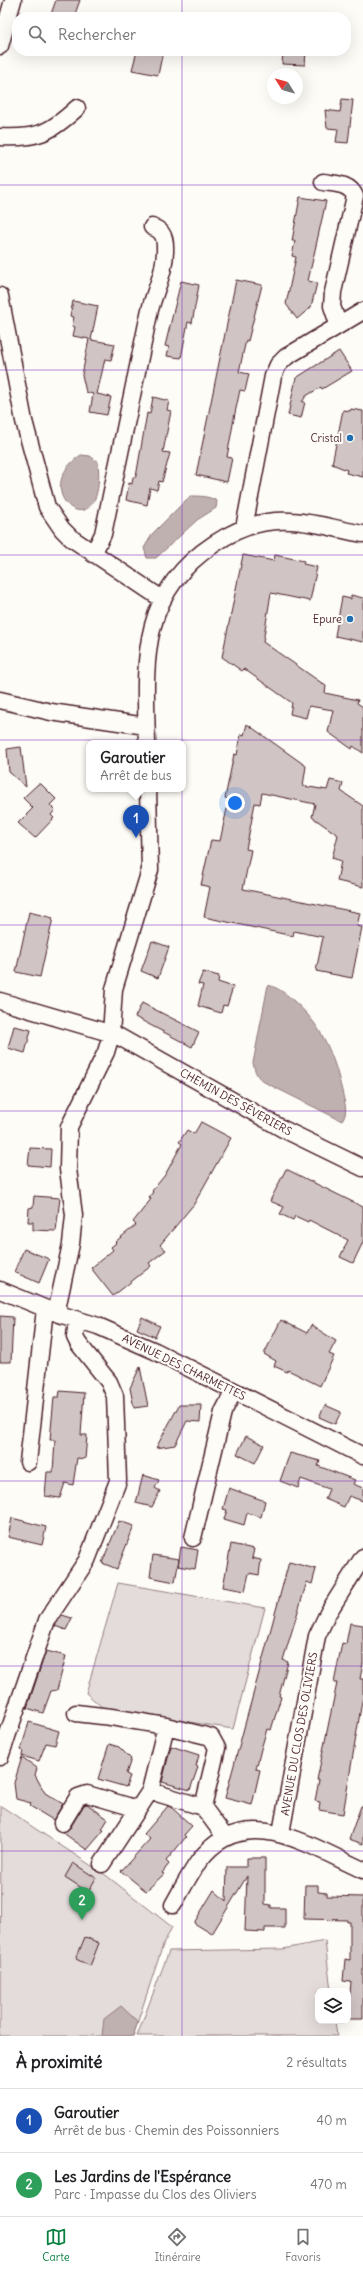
<!DOCTYPE html>
<html lang="fr">
<meta charset="utf-8">
<style>
:root{--surface:#fff;--page:#f2f2f2;--text:#202124;--muted:#757577;--line:#e0e0e0;--accent:#0b8043}
body{margin:0;font-family:Delius,sans-serif;background:var(--page);color:var(--text)}
.controls{position:absolute;right:12px;bottom:12px;display:grid;overflow:hidden;border-radius:8px;box-shadow:0 4px 16px #0002}
.controls button{width:36px;height:36px;display:grid;place-items:center;padding:0;border:0;border-bottom:1px solid var(--line);background:var(--surface);color:var(--text);font:20px sans-serif}
.compass{position:absolute;left:267px;top:68px;width:36px;height:36px;border-radius:50%;background:var(--surface);box-shadow:0 4px 16px #0002;rotate:307deg}
.you{position:absolute;left:235px;top:803px;width:14px;height:14px;margin:-10px;border:3px solid #fff;border-radius:50%;background:#1a73e8;box-shadow:0 0 0 6px #1a73e833}
.badge{display:grid;place-items:center;width:26px;height:26px;border-radius:50%;background:var(--accent);color:#fff;font-size:13px;font-weight:700}
.pin{position:absolute;translate:-50% -33px;filter:drop-shadow(0 1px 2px #0008)}
.pin::after{content:'';position:absolute;top:21px;width:14px;height:12px;background:inherit;clip-path:polygon(0 0,100% 0,50% 100%)}
.popup{position:absolute;left:86px;top:740px;width:100px;height:52px;box-sizing:border-box;display:grid;place-content:center;border-radius:8px;background:var(--surface);filter:drop-shadow(0 1px 3px #0005);font-size:13px;white-space:nowrap;color:var(--muted)}
.popup b{font-size:15px;color:var(--text)}
.popup::after{content:'';position:absolute;left:50%;top:100%;margin-left:-8px;border:8px solid transparent;border-top-color:var(--surface)}
.list{margin:0;padding:0;list-style:none}
h2{display:flex;justify-content:space-between;align-items:center;height:52px;margin:0;padding:0 16px;font-size:17px}
h2 small{font-size:13px;font-weight:400;color:var(--muted)}
.list li{display:grid;grid-template-columns:26px 1fr auto;gap:12px;align-items:center;box-sizing:border-box;height:64px;padding:0 16px;border-top:1px solid var(--line)}
.list b{display:block;font-size:15px;white-space:nowrap}
.list p{margin:0;font-size:13px;white-space:nowrap;color:var(--muted)}
.list em{font-size:13px;font-style:normal;color:var(--muted)}
.icon{flex:none;width:22px;height:22px;fill:none;stroke:currentColor;stroke-width:2;stroke-linecap:round;stroke-linejoin:round}
.map{position:relative;flex:none;width:363px;height:2036px;overflow:hidden}
.search{position:absolute;background:var(--surface);box-shadow:0 4px 16px #0002;left:12px;right:12px;top:12px;height:44px;display:flex;align-items:center;gap:10px;box-sizing:border-box;padding:0 14px;border-radius:16px;color:var(--muted);font-size:15px}
.sheet{height:180px;background:var(--surface)}
nav{display:flex;justify-content:space-around;align-items:center;box-sizing:border-box;height:56px;border-top:1px solid var(--line);background:var(--surface);font-size:11px;color:var(--muted)}
nav a{display:grid;justify-items:center;gap:2px}
nav .on{color:var(--accent)}
.map>svg:first-child{display:block}
.green{fill:#e3dcda;stroke:#967e82}
.water{fill:#c0b1b1;stroke:#91777b}
.building{fill:#d0c5c4;stroke:#4a1f2b}
.lines{fill:none;stroke-linecap:round;stroke-linejoin:round}
.minor-casing{stroke:#4a1f2b;stroke-width:19}
.minor{stroke:#fdfcf7;stroke-width:16}
.grid{fill:none;stroke:#7b2cbf;stroke-width:1;stroke-opacity:0.55}
.poi-dot{fill:#1f6fb2;stroke:#fdfcf7;stroke-width:1.5}
.labels{text-anchor:middle;stroke-width:4;stroke-linejoin:round;paint-order:stroke}
.poi-label{font-size:11px;fill:#4a1f2b;stroke:#fdfcf7;text-anchor:end}
.street-label{font-size:11px;fill:#4a1f2b;stroke:#fdfcf7}
</style>
<div class="map">
<svg width="363" height="2036" viewBox="0 0 363 2036">
<rect width="100%" height="100%" fill="#fdfcf7"/>
<filter id="ink" filterUnits="userSpaceOnUse"><feTurbulence type="fractalNoise" baseFrequency=".025" numOctaves="2"/><feDisplacementMap in="SourceGraphic" scale="8" xChannelSelector="R" yChannelSelector="G"/><feConvolveMatrix kernelMatrix="1 2 1 2 8 2 1 2 1" color-interpolation-filters="sRGB"/></filter>
<g filter="url(#ink)">
<path class="green" d="M118 1583 265 1608 233 1729 103 1708 86 1693Z
M1 1806 107 1876 172 1927 163 1945 133 2036H0Z
M325 1941 331 1991H318V2021H335L337 2036H137L169 1951 283 1949Z"/>
<path class="water" d="M81 455 90 456 98 462C107 554 23 494 81 455Z
M190 496C200 496 208 496 217 501L216 508 197 520 156 558H147L144 548 153 533Z
M268 985C279 988 288 995 296 1003 323 1027 334 1056 342 1091 344 1101 349 1112 342 1121L264 1082C257 1077 255 1072 253 1063Z
M121 2006 138 2022 133 2036H102L104 2019Z"/>
<path class="building" d="M56 0H80L74 17H50Z
M137 51H163L158 75 132 70Z
M283 51H306L305 65 282 64Z
M342 99 353 100 348 143 336 142 338 129 327 128 325 110 340 112Z
M300 197 326 201 308 281 317 283 311 307 297 319 286 304 296 257 292 256 295 241H292Z
M236 280 262 285 248 341 246 340 239 372 249 374 245 391 240 390 235 413 227 457 232 458 227 482 196 475Z
M181 281 199 285 192 323 188 322 181 358 167 356 169 347 165 346Z
M73 301 98 306 91 340 115 344 111 360 105 359 97 394 111 397 107 415 90 412 93 394 86 392 82 375 89 339 73 336 75 327 72 326 74 317 70 316Z
M339 351 352 371 322 389 321 387 306 396 302 402H305L301 418 288 415 296 378Z
M153 397 169 401 167 410 171 411 163 452 170 453 162 482 159 481 157 490 150 488 147 505 126 500 129 483 132 484 133 477H136L147 413 150 414Z
M351 409 363 411V477L346 473 347 470 332 464 343 410 350 411Z
M243 555 274 561 275 555 304 561 303 564 317 567 310 601 271 593 263 642 326 686 325 693 358 700 357 703 363 707V753L353 746 352 749 328 732 333 710 309 706 306 718 290 714 292 703 244 669 242 671 222 657Z
M351 595 363 598V642L335 636 342 597 351 599Z
M247 724 306 766 303 786 327 790 330 780 343 783 341 791 363 806V887L337 881 341 861 332 858 338 835 312 817 315 804 262 793 260 804 255 803 246 849 251 850 243 889 360 913 357 926 362 927 352 978 316 971 323 937 294 931 293 936 204 917 210 887 201 885 211 840 220 841 229 799 225 798 234 754 237 755 241 734 244 735Z
M21 747 26 787 9 772 7 749Z
M38 784H41L56 799 50 805 55 810 51 815 54 818 35 838 18 823 33 808 23 798Z
M29 912 53 918 40 977 16 972Z
M152 941 169 947 158 978 141 971Z
M203 972 219 976 218 982 233 987 227 1006 223 1005 221 1013 198 1006 203 985 198 984Z
M142 1003 199 1032 192 1047 135 1017Z
M14 1026 31 1030 25 1053 8 1048Z
M201 1122 231 1138 194 1204 160 1245 166 1250 149 1263 151 1266 113 1296 91 1268 113 1250 111 1247 116 1243 115 1242 136 1225 133 1222 151 1199 149 1197 153 1192 152 1191 165 1175 182 1144 179 1142 187 1130 194 1134Z
M30 1148 51 1149 50 1167 28 1165Z
M286 1169 363 1207V1242L353 1263 340 1257 348 1240 309 1220 308 1222 295 1216 293 1220 280 1214 284 1207 270 1201Z
M34 1196 60 1198 56 1231 33 1230V1222H28L29 1208 33 1207Z
M24 1249 49 1259 39 1283 14 1272Z
M0 1316 13 1317 11 1362H0Z
M142 1317 160 1326 155 1337 137 1329Z
M281 1320 307 1333 311 1325 336 1341 329 1354 334 1356 320 1386 288 1370 287 1372 274 1366 276 1361 264 1354Z
M140 1367 148 1406 134 1408 130 1388Z
M60 1391 84 1393 81 1435H87L85 1459 77 1458 73 1485 65 1483 60 1498 45 1496 47 1472H53L55 1440H50L54 1397H59Z
M179 1405H201L200 1422 187 1421 175 1445 156 1448Z
M325 1405 341 1412 335 1424 319 1417Z
M246 1436 264 1445 255 1463 237 1454Z
M290 1453 320 1461 318 1466 355 1480 353 1484 363 1488V1501L349 1496 344 1507 325 1499 329 1489 301 1479 298 1488 280 1481Z
M143 1475 159 1480 155 1488 160 1491 152 1507 136 1503Z
M229 1488 265 1501 261 1517 247 1513 244 1525 224 1519 227 1510 223 1509Z
M12 1518 46 1527 42 1545 8 1537Z
M119 1521 134 1526 117 1569 102 1563Z
M231 1544 254 1549 252 1558 261 1560 259 1575 249 1573 245 1591 223 1587Z
M181 1547 198 1550 195 1569 178 1566Z
M153 1555 179 1559 175 1582 150 1577Z
M289 1562 316 1569 312 1584 307 1582 283 1660 288 1662 279 1696 281 1697 271 1730 267 1729 261 1749 256 1769 260 1770 252 1805 225 1798Z
M62 1615 72 1618 66 1630 55 1626Z
M350 1623 363 1625V1663L360 1679H363V1695L343 1814 319 1810 320 1802 315 1801 319 1780H317L337 1683H334L342 1643 346 1644Z
M46 1651 66 1656 57 1690 51 1691 43 1713 27 1708Z
M29 1722 59 1731 55 1745 46 1743 39 1761 22 1756 23 1751 21 1750Z
M109 1744 119 1747 131 1759 126 1774 130 1776 126 1787 98 1779Z
M171 1746 199 1755 196 1766 198 1767 190 1790 162 1782Z
M22 1757 37 1768 35 1775 45 1793 63 1804 53 1820 30 1806 31 1803 16 1799 14 1783Z
M87 1804 108 1819 102 1829 104 1830 87 1850 62 1832 70 1828 84 1805Z
M168 1806 172 1808 192 1826 184 1835 186 1837 166 1861 169 1864 162 1873 164 1874 146 1891 121 1871 150 1839 144 1834Z
M361 1806H363V1844L349 1839Z
M247 1858H265V1904L271 1905V1908H285V1928H265V1932L245 1931 247 1876 212 1934 194 1923 214 1890 226 1901 227 1867H247Z
M73 1863 96 1878 88 1892 65 1877Z
M305 1885H318V1892L327 1893V1896L363 1897V2019H348L351 1982 343 1981 345 1959 350 1960V1922H347V1920L304 1919Z
M85 1937 99 1943 90 1966 76 1959Z"/>
<g class="lines">
<defs>
<path id="minor" d="M0 46 13 0
M0 137C37 139 50 133 77 108
M323 182C335 184 349 183 355 196L333 292 332 306 338 324
M0 296 24 421 47 507 62 529 71 538 162 599
M244 528 273 376 278 365 286 357 363 311
M93 554 103 534C118 461 133 388 149 314 154 291 166 272 165 247 165 236 162 230 152 227
M0 700 51 712 146 726
M147 743C145 663 138 594 214 544 236 529 263 519 291 521 315 522 340 530 363 534
M0 1001 116 1035 283 1129 363 1168
M0 1290 59 1314 98 1326 155 1351 363 1456
M59 1314 58 1304 71 1244 74 1215 68 1169 69 1127 106 1052 111 1035 114 989 150 870 148 789
M28 1462 45 1309
M193 1538 223 1412 234 1391
M76 1713 111 1717 166 1726 150 1791
M166 1726 211 1737 217 1748 203 1807
M0 1757 47 1620 87 1560 118 1481 115 1396 109 1382 78 1343 75 1337 77 1319
M62 1823 78 1797 87 1794 138 1809
M281 1833 317 1636 328 1613 363 1557
M102 1864 150 1791 203 1807 225 1837
M173 1905C181 1891 189 1875 199 1861 244 1800 311 1847 363 1870"/>
</defs>
<use href="#minor" class="minor-casing"/>
<use href="#minor" class="minor"/>
</g>
</g>
<path class="grid" d="M182 0V17M182 51V2036M0 185H363M0 370H363M0 555H363M0 740H363M0 925H363M0 1111H363M0 1296H363M0 1481H363M0 1666H363M0 1851H363"/>
<g class="poi-dot">
<circle cx="350" cy="438" r="4"/>
<circle cx="350" cy="619" r="4"/>
</g>
<g class="labels">
<g class="poi-label">
<text x="342" y="442">Cristal</text>
<text x="342" y="623">Epure</text>
</g>
<g class="street-label">
<text transform="translate(236 1102) rotate(29)" y="4">CHEMIN DES SÉVERIERS</text>
<text transform="translate(184 1367) rotate(26)" y="4">AVENUE DES CHARMETTES</text>
<text transform="translate(299 1734) rotate(-80)" y="4">AVENUE DU CLOS DES OLIVIERS</text>
</g>
</g>
</svg>
<div class="controls">
<button><svg class="icon" aria-label="layers" viewBox="0 0 24 24"><path d="M12 4l9 5-9 5-9-5zM3 14l9 5 9-5"/></svg></button>
</div>
<svg class="compass" viewBox="-18 -18 36 36"><path d="M0-13l5 13h-10z" fill="#e53935"/><path d="M0 13l5-13h-10z" fill="#757577"/></svg>
<div class="you"></div>
<div class="pin badge" style="left:136px;top:838px;background:#1a4fb4">1</div>
<div class="popup"><b>Garoutier</b>Arrêt de bus</div>
<div class="pin badge" style="left:82px;top:1920px;background:#2e9e5b">2</div>
<div class="search"><svg class="icon" aria-label="search" viewBox="0 0 24 24"><circle cx="10" cy="10" r="6"/><path d="M15 15l6 6"/></svg>Rechercher</div>
</div>
<section class="sheet">
<h2>À proximité<small>2 résultats</small></h2>
<ul class="list">
<li><span class="badge" style="background:#1a4fb4">1</span><div><b>Garoutier</b><p>Arrêt de bus · Chemin des Poissonniers</p></div><em>40 m</em></li>
<li><span class="badge" style="background:#2e9e5b">2</span><div><b>Les Jardins de l'Espérance</b><p>Parc · Impasse du Clos des Oliviers</p></div><em>470 m</em></li>
</ul>
</section>
<nav>
<a class="on"><svg class="icon" aria-label="map" viewBox="0 0 24 24"><path d="M3 6l6-2 6 2 6-2v14l-6 2-6-2-6 2zM9 4v14M15 6v14"/></svg>Carte</a>
<a><svg class="icon" aria-label="directions" viewBox="0 0 24 24"><path d="M12 3l9 9-9 9-9-9zM9 14v-3h6M13 9l2 2-2 2"/></svg>Itinéraire</a>
<a><svg class="icon" aria-label="saved" viewBox="0 0 24 24"><path d="M7 4h10v16l-5-4-5 4z"/></svg>Favoris</a>
</nav>
